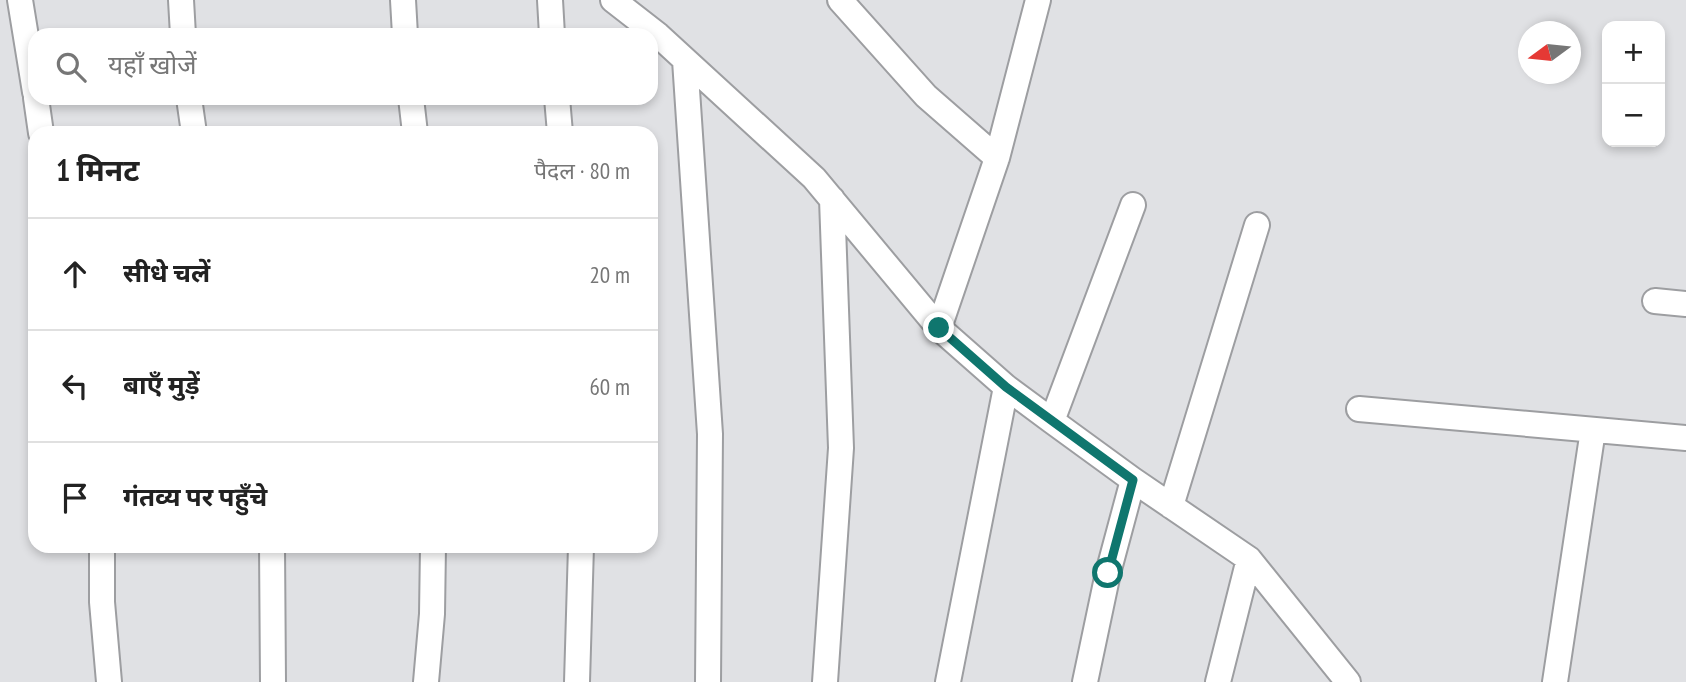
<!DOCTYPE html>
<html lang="hi">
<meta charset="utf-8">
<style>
:root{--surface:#fff;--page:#f2f2f2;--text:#222;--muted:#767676;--line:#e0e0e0}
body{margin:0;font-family:"PT Sans Narrow","Noto Sans Devanagari",sans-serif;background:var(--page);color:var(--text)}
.controls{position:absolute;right:21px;top:21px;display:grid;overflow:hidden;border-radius:14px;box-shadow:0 4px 10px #0003}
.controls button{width:63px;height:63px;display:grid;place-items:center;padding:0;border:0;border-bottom:2px solid var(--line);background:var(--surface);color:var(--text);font:35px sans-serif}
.compass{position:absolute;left:1518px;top:21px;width:63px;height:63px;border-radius:50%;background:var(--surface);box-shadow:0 4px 10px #0003;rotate:255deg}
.stop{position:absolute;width:21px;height:21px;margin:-16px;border:5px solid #0f766e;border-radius:50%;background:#fff}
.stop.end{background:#0f766e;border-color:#fff;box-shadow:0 2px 7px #0008}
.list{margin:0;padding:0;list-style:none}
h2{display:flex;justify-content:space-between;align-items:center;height:91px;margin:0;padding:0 28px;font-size:30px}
h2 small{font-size:23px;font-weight:400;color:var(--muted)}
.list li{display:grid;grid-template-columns:46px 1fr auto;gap:21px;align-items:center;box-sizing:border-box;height:112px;padding:0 28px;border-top:2px solid var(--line)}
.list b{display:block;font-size:26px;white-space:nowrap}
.list em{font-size:23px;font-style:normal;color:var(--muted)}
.icon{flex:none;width:38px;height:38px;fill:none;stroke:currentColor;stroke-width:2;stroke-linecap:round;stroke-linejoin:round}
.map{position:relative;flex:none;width:1686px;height:682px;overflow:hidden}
.search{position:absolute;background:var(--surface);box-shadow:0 4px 10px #0003;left:28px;top:28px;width:630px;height:77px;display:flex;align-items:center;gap:18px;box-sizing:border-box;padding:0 24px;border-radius:21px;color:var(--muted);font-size:26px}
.panel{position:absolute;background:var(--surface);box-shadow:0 4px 10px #0003;left:28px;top:126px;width:630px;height:427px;border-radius:21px}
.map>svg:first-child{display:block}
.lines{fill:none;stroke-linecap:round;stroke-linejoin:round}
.street-casing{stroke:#9d9ea1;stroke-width:28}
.street{stroke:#fff;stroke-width:24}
.route{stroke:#0f766e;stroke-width:9}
</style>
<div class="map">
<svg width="1686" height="682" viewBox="0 0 1686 682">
<rect width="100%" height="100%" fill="#e0e1e4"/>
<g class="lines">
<defs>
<path id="street" d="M20 0 35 92
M181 0 183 35
M403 0 405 35
M550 0 552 35
M613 0 658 35 814 178 939 328 1006 387 1052 421 1133 480 1249 559 1348 682
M840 0 926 96 997 158
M685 60 710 434 708 682
M36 98 41 133
M189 98 194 133
M411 98 415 133
M557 98 560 133
M1655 301 1686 304
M939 328 997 158 1038 0
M1359 409 1686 438
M1052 421 1133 205
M1171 506 1257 225
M102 546V602L109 682
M272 546 273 682
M426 682 432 614 433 546
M577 682 581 546
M825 682 841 448 832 199
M948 682 1006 387
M1085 682 1108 573 1133 480
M1218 682 1249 559
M1555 682 1593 430"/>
</defs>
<use href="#street" class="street-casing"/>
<use href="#street" class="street"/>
</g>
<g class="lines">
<path class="route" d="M939 328 1006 387 1133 480 1108 573"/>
</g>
</svg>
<div class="controls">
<button>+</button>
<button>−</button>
</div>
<svg class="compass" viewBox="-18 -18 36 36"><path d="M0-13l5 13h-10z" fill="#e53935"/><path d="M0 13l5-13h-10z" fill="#767676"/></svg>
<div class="stop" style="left:1108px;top:573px"></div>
<div class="stop end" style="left:939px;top:328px"></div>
<div class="search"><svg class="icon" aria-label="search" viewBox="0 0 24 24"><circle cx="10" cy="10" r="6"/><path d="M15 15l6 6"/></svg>यहाँ खोजें</div>
<section class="panel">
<h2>1 मिनट<small>पैदल · 80 m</small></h2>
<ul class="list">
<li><svg class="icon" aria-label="ahead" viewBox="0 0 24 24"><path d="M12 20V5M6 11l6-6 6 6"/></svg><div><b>सीधे चलें</b></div><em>20 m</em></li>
<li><svg class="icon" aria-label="left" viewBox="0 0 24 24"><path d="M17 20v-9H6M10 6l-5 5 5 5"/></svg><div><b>बाएँ मुड़ें</b></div><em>60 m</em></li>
<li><svg class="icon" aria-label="arrive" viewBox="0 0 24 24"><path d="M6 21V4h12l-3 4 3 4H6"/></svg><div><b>गंतव्य पर पहुँचे</b></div></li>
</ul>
</section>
</div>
